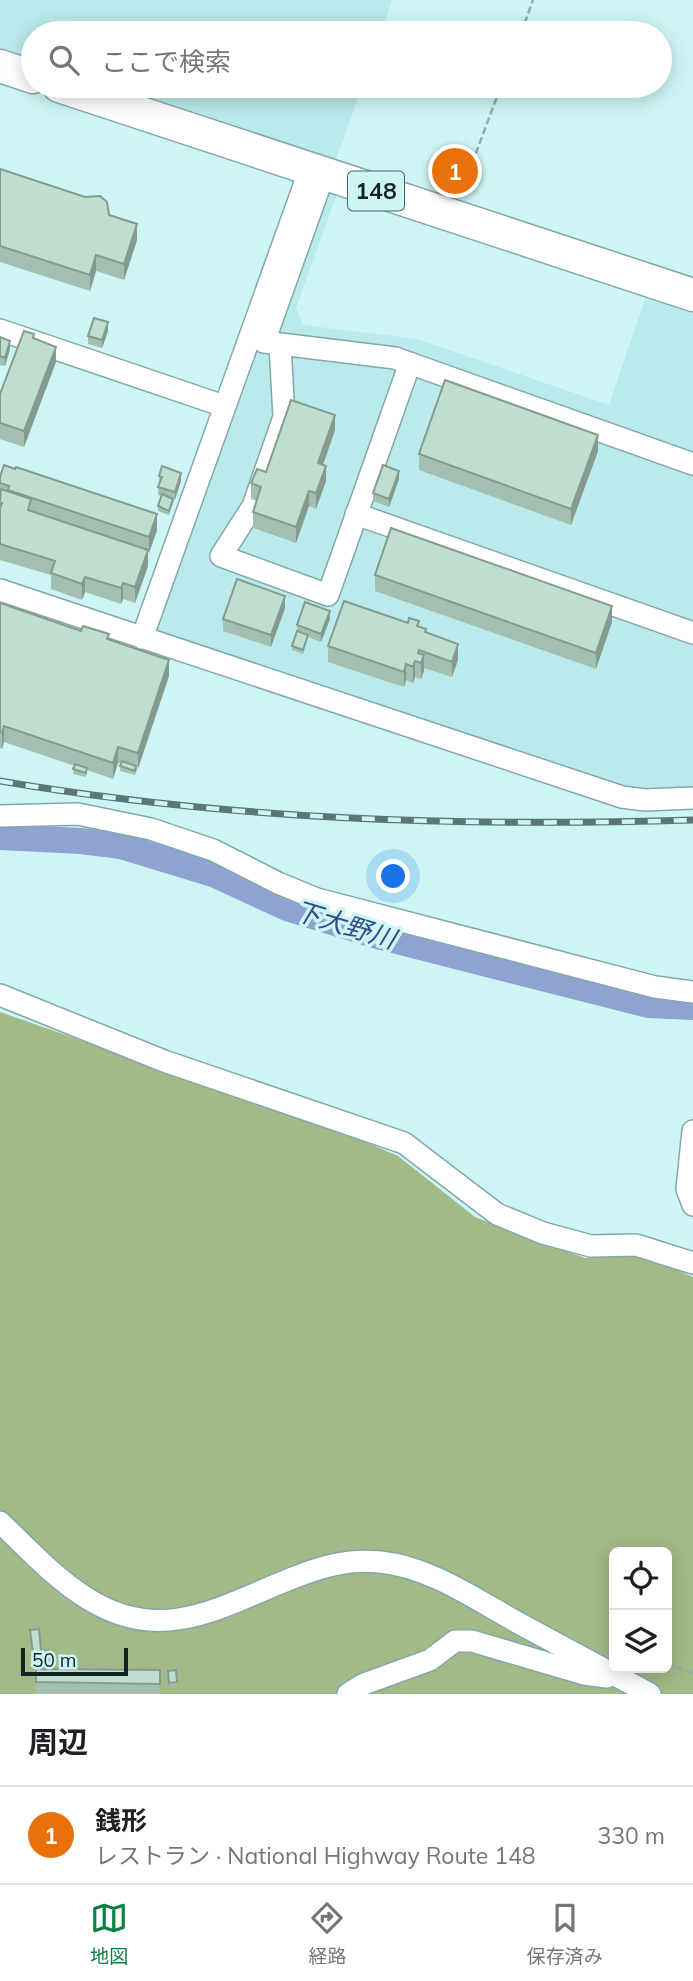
<!DOCTYPE html>
<html lang="ja">
<meta charset="utf-8">
<style>
:root{--surface:#fff;--page:#f2f2f2;--text:#202124;--muted:#757577;--line:#e0e0e0;--accent:#0b8043}
body{margin:0;font-family:Mulish,"Noto Sans JP",sans-serif;background:var(--page);color:var(--text)}
.controls{position:absolute;right:21px;bottom:21px;display:grid;overflow:hidden;border-radius:10px;box-shadow:0 4px 18px #0003}
.controls button{width:63px;height:63px;display:grid;place-items:center;padding:0;border:0;border-bottom:2px solid var(--line);background:var(--surface);color:var(--text);font:35px sans-serif}
.scale{position:absolute;left:21px;bottom:18px;width:107px;box-sizing:border-box;padding-left:7px;border:4px solid #142323;border-top:0;font-size:19px;line-height:24px;white-space:nowrap;color:#142323;-webkit-text-stroke:5px #cef5f5;paint-order:stroke}
.you{position:absolute;left:394px;top:877px;width:24px;height:24px;margin:-18px;border:5px solid #fff;border-radius:50%;background:#1a73e8;box-shadow:0 0 0 10px #1a73e833}
.badge{display:grid;place-items:center;width:46px;height:46px;border-radius:50%;background:var(--accent);color:#fff;font-size:23px;font-weight:700}
.pin{position:absolute;translate:-50% -50%;border:4px solid #fff;box-shadow:0 2px 7px #0006}
.list{margin:0;padding:0;list-style:none}
h2{display:flex;justify-content:space-between;align-items:center;height:91px;margin:0;padding:0 28px;font-size:30px}
h2 small{font-size:23px;font-weight:400;color:var(--muted)}
.list li{display:grid;grid-template-columns:46px 1fr auto;gap:21px;align-items:center;box-sizing:border-box;height:98px;padding:0 28px;border-top:2px solid var(--line)}
.list b{display:block;font-size:26px;white-space:nowrap}
.list p{margin:0;font-size:23px;white-space:nowrap;color:var(--muted)}
.list em{font-size:23px;font-style:normal;color:var(--muted)}
.icon{flex:none;width:38px;height:38px;fill:none;stroke:currentColor;stroke-width:2;stroke-linecap:round;stroke-linejoin:round}
.map{position:relative;flex:none;width:693px;height:1694px;overflow:hidden}
.search{position:absolute;background:var(--surface);box-shadow:0 4px 18px #0003;left:21px;right:21px;top:21px;height:77px;display:flex;align-items:center;gap:18px;box-sizing:border-box;padding:0 24px;border-radius:38px;color:var(--muted);font-size:26px}
.sheet{height:189px;background:var(--surface)}
nav{display:flex;justify-content:space-around;align-items:center;box-sizing:border-box;height:98px;border-top:2px solid var(--line);background:var(--surface);font-size:19px;color:var(--muted)}
nav a{display:grid;justify-items:center;gap:4px}
nav .on{color:var(--accent)}
.map>svg:first-child{display:block}
.built{fill:#baeaeb}
.forest{fill:#a2b988;fill-rule:evenodd}
.lines{fill:none;stroke-linecap:round;stroke-linejoin:round}
.river{stroke:#8ea3d2;stroke-width:26}
.minor-casing{stroke:#83a8a9;stroke-width:24}
.highway-casing{stroke:#83a8a9;stroke-width:35}
.path{stroke:#8faeae;stroke-width:2.5;stroke-dasharray:7 3.5;stroke-linecap:butt}
.minor{stroke:#fff;stroke-width:21}
.highway{stroke:#fff;stroke-width:32}
.rail-casing{stroke:#5c7575;stroke-width:7}
.rail{stroke:#cef5f5;stroke-width:4.5;stroke-dasharray:13;stroke-linecap:butt}
.wall{fill:#a3bfb1}
.shaded-wall{fill:#859b90}
.building{fill:#bedece;stroke:#859b90;stroke-width:2}
.labels{text-anchor:middle;stroke-width:7;stroke-linejoin:round;paint-order:stroke}
.shield{fill:#cef5f5;stroke:#4c6262;stroke-width:2}
.shield-label{font-size:23px;font-weight:bold;fill:#142323}
.water-label{font-size:26px;font-style:italic;fill:#354c88;stroke:#cef5f5}
</style>
<div class="map">
<svg width="693" height="1694" viewBox="0 0 693 1694">
<rect width="100%" height="100%" fill="#cef5f5"/>
<path class="built" d="M0 0H392L381 33H33V61L0 50Z
M105 86H362L336 160Z
M309 179 339 188 296 308 303 325 417 339 609 405 647 293 693 308V787L645 792 610 784 151 634Z"/>
<path class="forest" d="M0 1012 343 1132 398 1156 475 1217 585 1258 639 1254 693 1277V1694H0ZM614 1552H667V1668H614Z"/>
<g class="lines">
<path class="river" d="M0 837 81 841 121 846 213 874 287 908 381 937 648 1005 693 1007"/>
<defs>
<path id="minor" d="M324 174 264 342 395 358 693 464
M0 330 224 406
M280 345 284 417 253 506 221 556 328 595 410 363
M356 514 693 633
M0 590 622 797 645 800 693 798
M142 638 310 169
M0 816 78 814 151 829 213 850 278 883 317 899 655 987 693 992
M0 995 164 1061 404 1143 497 1214 543 1233 591 1246 636 1245 693 1263
M693 1131 687 1189 693 1205
M0 1522C50 1570 101 1631 178 1619 213 1614 246 1597 278 1584 311 1570 343 1558 380 1562 432 1567 479 1602 524 1626 566 1649 608 1671 650 1694
M348 1694 364 1684 430 1660 455 1641H472L584 1674 607 1677"/>
<path id="highway" d="M0 66 33 77
M59 86 693 295"/>
</defs>
<use href="#minor" class="minor-casing"/>
<use href="#highway" class="highway-casing"/>
<path class="path" d="M521 33 533 0
M461 193 501 86
M667 1664 693 1673"/>
<use href="#minor" class="minor"/>
<use href="#highway" class="highway"/>
<defs>
<path id="rail" d="M0 781C229 820 462 827 693 820"/>
</defs>
<use href="#rail" class="rail-casing"/>
<use href="#rail" class="rail"/>
</g>
<path class="wall" d="M0 169 109 215 137 240 124 280 96 271 90 291 0 262Z
M108 331 102 348 88 344V336Z
M0 337 10 349 5 366 0 365Z
M34 339 56 362 24 447 0 439V394Z
M335 430 323 465 326 481 316 509 309 506 296 543 253 528V512L257 501 251 499V483Z
M598 451 571 525 419 470V454Z
M159 476 181 481 169 515 158 511V506L162 496 158 495Z
M0 477 157 530 149 553 148 552V566L135 603 123 599 121 604 85 592 82 600 51 589V575L0 560Z
M399 479 389 507 373 501V493Z
M375 575 612 622 596 669 375 591Z
M0 603 109 640 169 676 135 775 120 771 121 763H118L113 779 87 770 86 777 73 774 75 766 4 742 2 749 0 748Z
M285 608 271 647 223 631V619Z
M330 619 321 642 308 637 303 654 292 650V646L297 632V625Z
M419 626 458 660 452 677 424 668 421 679 415 677 413 683 406 680 404 687 328 662V646Z
M30 1630 41 1651 50 1659V1667L40 1669 160 1670V1694H36V1669H34Z
M176 1670 177 1686 169 1687 168 1671Z"/>
<path class="shaded-wall" d="M137 224V240L124 280V264Z
M96 255V271L90 291V275Z
M108 322V331L102 348V340Z
M10 341V349L5 366V358Z
M56 347V362L24 447V431Z
M335 415V430L318 479V463Z
M598 435V451L571 525V509Z
M326 466V481L316 509V493Z
M399 471V479L389 507V499Z
M181 473V481L175 500V492Z
M309 491V506L296 543V527Z
M157 514V530L149 553V537Z
M148 550V566L135 603V587Z
M85 577V592L82 600V584Z
M123 583V599L121 604V588Z
M285 596V608L271 647V635Z
M612 606V622L596 669V653Z
M330 611V619L321 642V634Z
M458 644V660L452 677V662Z
M424 655V671L421 679V663Z
M169 660V676L138 769V753Z
M415 661V677L413 683V667Z
M406 664V680L404 687V672Z
M4 726V742L2 749V733Z
M118 747V763L113 779V763Z"/>
<path class="building" d="M0 169 85 197 100 196 107 202 109 215 137 224 124 264 96 255 90 275 0 246Z
M94 318 108 322 102 340 88 336Z
M24 331 34 334 33 338 56 347 24 431 0 423V394Z
M0 337 10 341 5 358 0 356Z
M445 380 598 435 571 509 419 454Z
M291 400 335 415 318 463 326 466 316 493 309 491 296 527 253 512 261 487 251 483 257 469 266 472Z
M4 465 15 469 16 467 157 514 149 537 8 490 9 486 0 483V477Z
M383 465 399 471 389 499 373 493Z
M162 466 181 473 175 492 158 487 162 477 159 476Z
M1 489 31 499 28 510 148 550 135 587 123 583 121 588 85 577 82 584 51 573 55 561 0 544V508L2 503H0Z
M162 494 173 499 169 511 158 506Z
M391 528 612 606 596 653 375 575Z
M237 579 285 596 271 635 223 619Z
M344 601 408 623 409 618 419 621 417 626 426 629 425 632 458 644 452 662 419 650 418 653 424 655 421 663 415 661 413 667 406 664 404 672 328 646Z
M305 602 330 611 321 634 297 625Z
M0 603 81 631 83 626 109 634 107 639 169 660 138 753 118 747 113 763 4 726 2 733 0 732Z
M297 631 308 635 303 650 292 646Z
M122 761 136 766 135 771 120 766Z
M75 764 87 768 86 773 73 769Z
M39 1629 41 1651 49 1650 50 1659 34 1661 30 1630Z
M36 1669 160 1670V1684L36 1682Z
M176 1670 177 1682 169 1683 168 1671Z"/>
<g class="labels">
<rect class="shield" x="348" y="171.5" width="56" height="39" rx="5"/>
<g class="shield-label">
<text x="376" y="199">148</text>
</g>
<g class="water-label">
<text transform="translate(345 925) rotate(17)" y="9">下大野川</text>
</g>
</g>
</svg>
<div class="controls">
<button><svg class="icon" aria-label="locate" viewBox="0 0 24 24"><circle cx="12" cy="12" r="6"/><path d="M12 2v4M12 18v4M2 12h4M18 12h4"/></svg></button>
<button><svg class="icon" aria-label="layers" viewBox="0 0 24 24"><path d="M12 4l9 5-9 5-9-5zM3 14l9 5 9-5"/></svg></button>
</div>
<div class="scale">50 m</div>
<div class="you"></div>
<div class="pin badge" style="left:455px;top:171px;background:#e8710a">1</div>
<div class="search"><svg class="icon" aria-label="search" viewBox="0 0 24 24"><circle cx="10" cy="10" r="6"/><path d="M15 15l6 6"/></svg>ここで検索</div>
</div>
<section class="sheet">
<h2>周辺<small></small></h2>
<ul class="list">
<li><span class="badge" style="background:#e8710a">1</span><div><b>銭形</b><p>レストラン · National Highway Route 148</p></div><em>330 m</em></li>
</ul>
</section>
<nav>
<a class="on"><svg class="icon" aria-label="map" viewBox="0 0 24 24"><path d="M3 6l6-2 6 2 6-2v14l-6 2-6-2-6 2zM9 4v14M15 6v14"/></svg>地図</a>
<a><svg class="icon" aria-label="directions" viewBox="0 0 24 24"><path d="M12 3l9 9-9 9-9-9zM9 14v-3h6M13 9l2 2-2 2"/></svg>経路</a>
<a><svg class="icon" aria-label="saved" viewBox="0 0 24 24"><path d="M7 4h10v16l-5-4-5 4z"/></svg>保存済み</a>
</nav>
